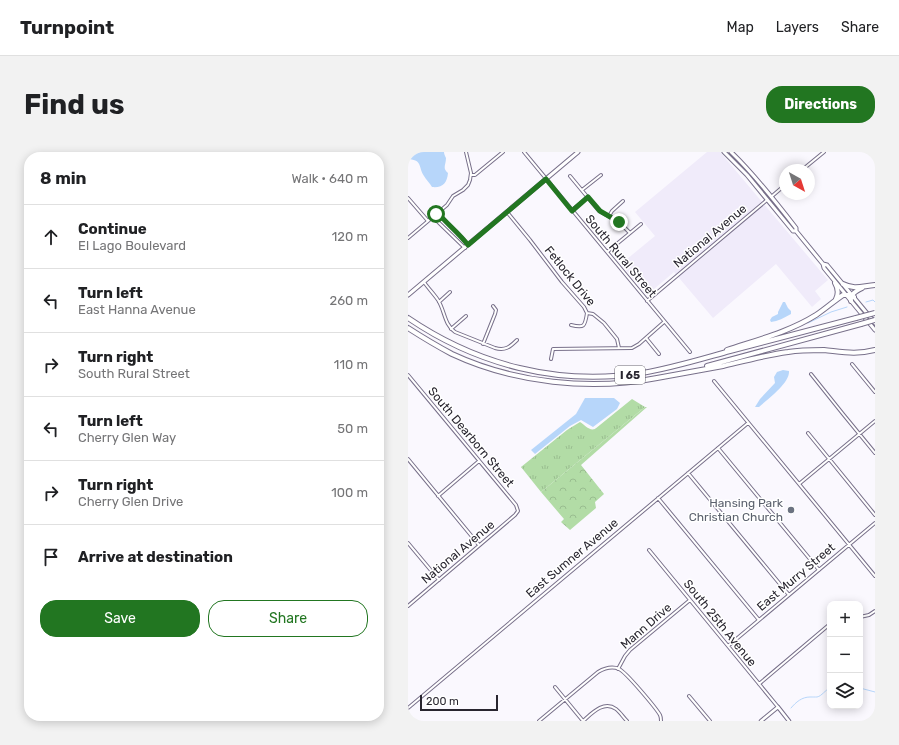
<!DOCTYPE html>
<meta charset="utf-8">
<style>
:root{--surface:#fff;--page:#f2f2f2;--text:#202124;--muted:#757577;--line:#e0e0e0;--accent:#227621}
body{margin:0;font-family:Rubik,sans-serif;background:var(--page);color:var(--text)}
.controls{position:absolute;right:12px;bottom:12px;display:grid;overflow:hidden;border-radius:8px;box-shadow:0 2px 10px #0003}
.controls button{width:36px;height:36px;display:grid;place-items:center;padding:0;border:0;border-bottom:1px solid var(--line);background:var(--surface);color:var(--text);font:20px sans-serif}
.compass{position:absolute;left:371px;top:12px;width:36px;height:36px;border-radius:50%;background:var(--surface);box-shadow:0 2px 10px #0003;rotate:141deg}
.scale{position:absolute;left:12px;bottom:10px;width:78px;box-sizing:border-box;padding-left:4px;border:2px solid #292630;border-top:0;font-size:11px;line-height:14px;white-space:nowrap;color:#292630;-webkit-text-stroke:3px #fff;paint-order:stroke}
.stop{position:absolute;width:12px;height:12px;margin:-9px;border:3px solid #227621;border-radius:50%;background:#fff}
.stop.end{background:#227621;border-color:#fff;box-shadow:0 1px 4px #0008}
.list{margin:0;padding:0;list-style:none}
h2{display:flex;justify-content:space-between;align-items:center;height:52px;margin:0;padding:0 16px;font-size:17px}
h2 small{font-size:13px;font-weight:400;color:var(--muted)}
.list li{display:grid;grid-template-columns:26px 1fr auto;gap:12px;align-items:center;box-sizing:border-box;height:64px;padding:0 16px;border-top:1px solid var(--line)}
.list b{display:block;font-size:15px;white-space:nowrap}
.list p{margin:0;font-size:13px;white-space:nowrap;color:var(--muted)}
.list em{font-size:13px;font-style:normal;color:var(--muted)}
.actions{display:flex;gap:8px;padding:12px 16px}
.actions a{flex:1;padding:9px 0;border:1px solid var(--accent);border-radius:16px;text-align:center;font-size:14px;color:var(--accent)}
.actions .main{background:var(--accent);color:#fff}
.icon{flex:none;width:22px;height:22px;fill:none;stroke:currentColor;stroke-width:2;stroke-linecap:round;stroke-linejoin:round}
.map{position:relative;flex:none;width:467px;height:569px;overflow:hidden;border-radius:16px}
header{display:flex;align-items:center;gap:24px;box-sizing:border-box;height:56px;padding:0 20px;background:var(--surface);border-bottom:1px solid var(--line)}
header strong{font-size:19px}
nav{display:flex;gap:22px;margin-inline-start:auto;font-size:14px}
.intro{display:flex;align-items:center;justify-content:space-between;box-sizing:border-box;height:96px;padding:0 24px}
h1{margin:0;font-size:28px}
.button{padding:10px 18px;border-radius:16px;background:var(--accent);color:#fff;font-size:14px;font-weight:700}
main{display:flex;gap:24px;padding:0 24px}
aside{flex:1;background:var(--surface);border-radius:16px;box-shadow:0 2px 10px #0003}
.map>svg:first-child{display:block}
.built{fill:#f0ebfa}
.grass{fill:url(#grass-tufts)}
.forest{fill:url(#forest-crowns)}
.water{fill:#b7d6fa}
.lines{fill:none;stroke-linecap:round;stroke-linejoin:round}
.stream{stroke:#b7d6fa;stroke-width:1}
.minor-casing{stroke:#78708a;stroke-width:4}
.tertiary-casing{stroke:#78708a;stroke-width:4.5}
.secondary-casing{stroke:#78708a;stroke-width:5}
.motorway-casing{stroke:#78708a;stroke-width:6}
.minor{stroke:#fff;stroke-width:2}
.tertiary{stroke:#fff;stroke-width:2.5}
.secondary{stroke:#fff;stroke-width:3}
.motorway{stroke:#fff;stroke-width:4}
.motorway-bridge-casing{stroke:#78708a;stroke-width:6;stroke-linecap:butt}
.motorway-bridge{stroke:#fff;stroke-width:4}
.route{stroke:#227621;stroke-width:5}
.worship-dot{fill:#6b7280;stroke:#fff;stroke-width:1.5}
.labels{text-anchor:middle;stroke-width:3;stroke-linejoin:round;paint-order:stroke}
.shield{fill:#fff;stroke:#69676e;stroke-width:1}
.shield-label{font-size:11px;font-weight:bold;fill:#292630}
.street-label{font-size:12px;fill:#292630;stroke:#fff}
.worship-label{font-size:12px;fill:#5b616d;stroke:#fff;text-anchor:end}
</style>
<header>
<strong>Turnpoint</strong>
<nav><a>Map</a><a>Layers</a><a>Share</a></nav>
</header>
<div class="intro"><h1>Find us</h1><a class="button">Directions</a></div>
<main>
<aside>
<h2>8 min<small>Walk · 640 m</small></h2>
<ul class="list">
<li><svg class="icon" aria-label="ahead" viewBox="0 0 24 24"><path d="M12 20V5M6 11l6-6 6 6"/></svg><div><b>Continue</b><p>El Lago Boulevard</p></div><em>120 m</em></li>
<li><svg class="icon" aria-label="left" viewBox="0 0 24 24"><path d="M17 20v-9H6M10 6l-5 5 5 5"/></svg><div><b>Turn left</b><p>East Hanna Avenue</p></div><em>260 m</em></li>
<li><svg class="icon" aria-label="right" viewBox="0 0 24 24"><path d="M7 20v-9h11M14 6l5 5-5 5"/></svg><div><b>Turn right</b><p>South Rural Street</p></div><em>110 m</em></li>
<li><svg class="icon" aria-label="left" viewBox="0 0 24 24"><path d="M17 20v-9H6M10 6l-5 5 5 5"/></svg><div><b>Turn left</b><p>Cherry Glen Way</p></div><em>50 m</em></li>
<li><svg class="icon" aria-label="right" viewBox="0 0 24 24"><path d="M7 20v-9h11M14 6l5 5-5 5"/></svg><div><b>Turn right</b><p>Cherry Glen Drive</p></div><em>100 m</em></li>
<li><svg class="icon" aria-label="arrive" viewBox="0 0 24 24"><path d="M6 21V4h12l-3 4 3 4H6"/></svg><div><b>Arrive at destination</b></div></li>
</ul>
<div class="actions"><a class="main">Save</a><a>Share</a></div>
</aside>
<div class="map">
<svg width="467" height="569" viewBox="0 0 467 569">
<defs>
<pattern id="grass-tufts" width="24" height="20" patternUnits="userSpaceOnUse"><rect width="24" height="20" fill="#b2dca6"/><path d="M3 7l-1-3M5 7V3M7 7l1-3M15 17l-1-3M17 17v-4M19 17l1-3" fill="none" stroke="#99bd8f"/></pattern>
<pattern id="forest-crowns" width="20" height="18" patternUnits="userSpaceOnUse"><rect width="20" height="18" fill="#b2dca6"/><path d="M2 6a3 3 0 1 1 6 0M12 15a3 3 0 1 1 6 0" fill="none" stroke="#99bd8f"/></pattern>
</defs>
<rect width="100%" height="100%" fill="#faf8fe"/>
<path class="built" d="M299 0H312L420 128 407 139 413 147 404 155 368 112 305 166 266 120 239 143 213 112 247 84 227 60Z"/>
<path class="grass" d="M224 247 237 255 133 340 113 315 159 278 172 270C177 273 181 279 187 277Z"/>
<path class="forest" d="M237 255H239L173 313 196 342 187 350 188 356 162 378 153 370 156 367 133 340Z"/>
<path class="water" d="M0 0H36C36 2 37 4 38 6 38 13 34 16 40 21 39 31 35 36 24 35 22 31 18 28 16 24 10 15 15 8 0 7Z
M375 150H377L380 156 383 159V162C376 166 370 169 363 170L362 168 364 165 370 162V160Z
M375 218 381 219C382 231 360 247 351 255H347L352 247 367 231 366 225 369 220Z
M177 246H206L212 251 209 257 185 275 173 268 162 274 127 302 123 298 168 262Z"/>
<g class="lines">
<path class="stream" d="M458 150 465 148 467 150
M400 171 423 160 439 155
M452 536 467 540
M383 556C388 550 394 545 402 545 405 545 407 545 409 545 414 544 417 538 422 536"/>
<defs>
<path id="minor" d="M116 0 282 200
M394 18 416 0
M63 23H67L95 0
M162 24 191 59 211 70 222 81
M174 38 193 23
M363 45 377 33
M0 46 20 69
M164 58 180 45
M99 60 122 88 154 130 176 155 179 161 185 162 196 171 209 187 211 196
M30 61C39 72 51 81 60 93
M201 64 204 59 215 49
M25 65 57 96
M0 86 39 53 45 44 55 38 60 33 62 28 63 21 58 0
M199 100 233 72
M16 130C20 136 26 142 30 148 37 159 36 172 47 180L87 196C97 199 102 195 109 188
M239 149 359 48
M31 150 42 140
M163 173C176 176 177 175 179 161
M43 177 58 164
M238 186 251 202
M75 192 87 162 88 158 85 154
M143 207 145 197 224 196 231 192 256 170
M444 212 467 240
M403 222 435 262 467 301
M0 223 108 353 110 359 107 363 0 454
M306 229 467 424
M400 281 467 363
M310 296 411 418
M0 307 71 393
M280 321 381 443
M391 332 467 269
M30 344 71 309
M250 346 351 468
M0 391 31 428
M241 398 320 494 370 555
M452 465 461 463 467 459
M320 494 467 371
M210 517 217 504 222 498 282 448
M351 532 422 472
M147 535 175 569
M281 544 302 569
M0 556 340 271
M131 569 190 520C197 516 204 514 211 517 218 520 248 556 252 563 253 565 253 566 253 569
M175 569C184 561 196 548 208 557 212 560 215 565 219 569"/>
<path id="tertiary" d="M353 569 370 555 381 569"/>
<path id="secondary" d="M316 0 339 23 385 79H388
M323 0C347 23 368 50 388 76V79L415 112 416 116 467 178
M415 112 419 113 467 171
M0 143 170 0"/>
<path id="motorway" d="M427 131C430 136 431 141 428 147
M435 132C447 138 454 134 467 133
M443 149C442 142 448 139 454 136
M0 166C69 213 150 234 234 221 264 216 293 207 322 199 364 188 406 177 448 166
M0 176C14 185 29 194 44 202 106 231 183 239 249 226 271 222 293 218 315 214 336 209 358 203 380 200 392 198 404 198 416 198 435 200 448 203 467 198
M319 198C349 188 381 180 408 163 417 157 426 149 435 143H440L446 145
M299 214 453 172"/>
</defs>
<use href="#minor" class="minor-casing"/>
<use href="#tertiary" class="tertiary-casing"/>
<use href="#secondary" class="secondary-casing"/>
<use href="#motorway" class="motorway-casing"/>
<use href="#minor" class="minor"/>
<use href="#tertiary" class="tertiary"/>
<use href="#secondary" class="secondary"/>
<use href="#motorway" class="motorway"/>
<defs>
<path id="motorway-bridge" d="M448 166 467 161
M453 172 467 168"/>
</defs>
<use href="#motorway-bridge" class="motorway-bridge-casing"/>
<use href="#motorway-bridge" class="motorway-bridge"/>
</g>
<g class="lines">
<path class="route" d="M28 62 30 61C39 72 51 81 60 93L138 27 164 59 180 45 192 59 211 70"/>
</g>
<circle class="worship-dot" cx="383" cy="358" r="4"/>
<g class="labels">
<rect class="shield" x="207" y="214" width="30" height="18" rx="3"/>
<g class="shield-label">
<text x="222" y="227">I 65</text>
</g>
<g class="street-label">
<text transform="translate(302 84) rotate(-40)" y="4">National Avenue</text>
<text transform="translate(213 104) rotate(50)" y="4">South Rural Street</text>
<text transform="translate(162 124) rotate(51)" y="4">Fetlock Drive</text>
<text transform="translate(63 285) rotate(50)" y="4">South Dearborn Street</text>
<text transform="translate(50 400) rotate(-40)" y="4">National Avenue</text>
<text transform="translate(164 406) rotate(-40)" y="4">East Sumner Avenue</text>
<text transform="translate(388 425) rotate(-40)" y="4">East Murry Street</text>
<text transform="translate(312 471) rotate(51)" y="4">South 25th Avenue</text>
<text transform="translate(238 474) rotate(-41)" y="4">Mann Drive</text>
</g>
<g class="worship-label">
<text x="375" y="355">Hansing Park<tspan x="375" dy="14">Christian Church</tspan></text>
</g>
</g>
</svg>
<div class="controls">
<button>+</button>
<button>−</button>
<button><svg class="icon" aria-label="layers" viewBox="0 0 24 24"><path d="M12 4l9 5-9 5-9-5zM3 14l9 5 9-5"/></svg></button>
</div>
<svg class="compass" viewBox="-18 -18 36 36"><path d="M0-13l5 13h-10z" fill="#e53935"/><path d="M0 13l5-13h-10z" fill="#757577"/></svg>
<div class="scale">200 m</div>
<div class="stop" style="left:28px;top:62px"></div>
<div class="stop end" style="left:211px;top:70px"></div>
</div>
</main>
